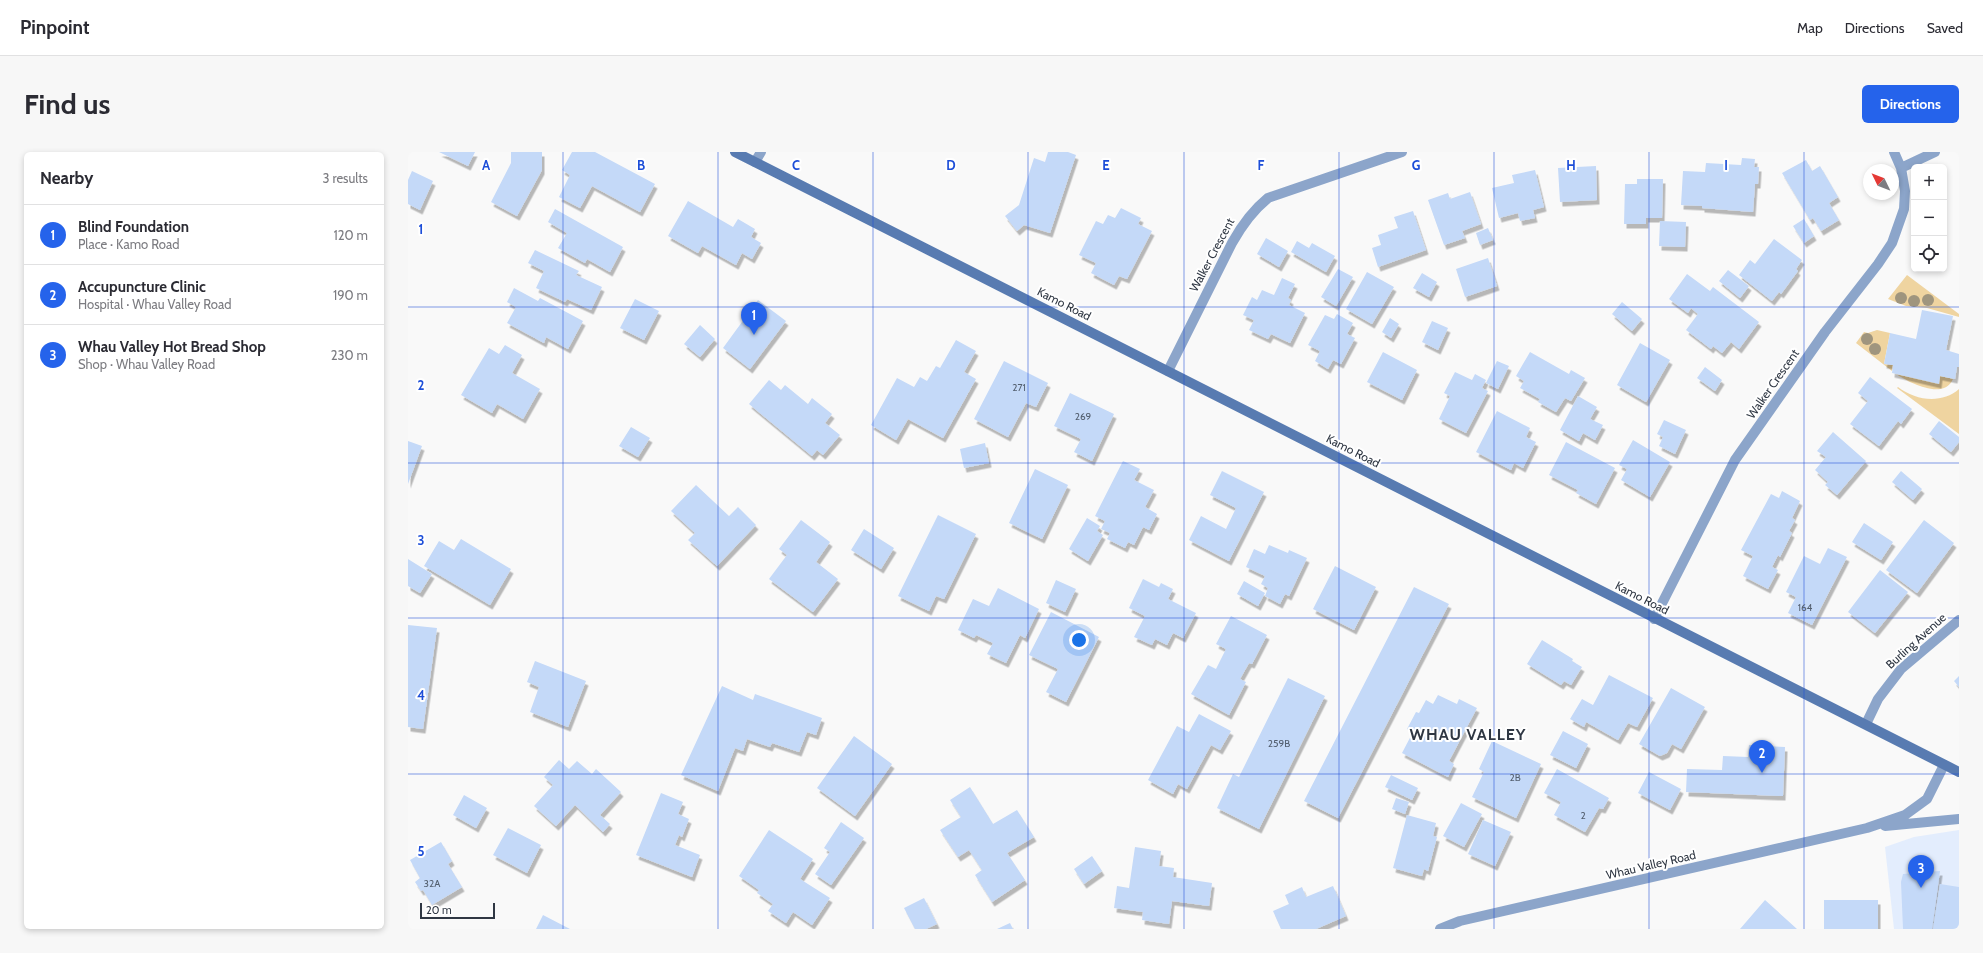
<!DOCTYPE html>
<meta charset="utf-8">
<style>
:root{--surface:#fff;--page:#f7f7f7;--text:#2b2b33;--muted:#7c7c81;--line:#e1e1e2;--accent:#2563eb}
body{margin:0;font-family:Cabin,sans-serif;background:var(--page);color:var(--text)}
.controls{position:absolute;right:12px;top:12px;display:grid;overflow:hidden;border-radius:6px;box-shadow:0 2px 6px #0003}
.controls button{width:36px;height:36px;display:grid;place-items:center;padding:0;border:0;border-bottom:1px solid var(--line);background:var(--surface);color:var(--text);font:20px sans-serif}
.compass{position:absolute;left:1455px;top:12px;width:36px;height:36px;border-radius:50%;background:var(--surface);box-shadow:0 2px 6px #0003;rotate:313deg}
.scale{position:absolute;left:12px;bottom:10px;width:75px;box-sizing:border-box;padding-left:4px;border:2px solid #2f3743;border-top:0;font-size:11px;line-height:14px;white-space:nowrap;color:#2f3743;-webkit-text-stroke:3px #fff;paint-order:stroke}
.you{position:absolute;left:671px;top:488px;width:14px;height:14px;margin:-10px;border:3px solid #fff;border-radius:50%;background:#1a73e8;box-shadow:0 0 0 6px #1a73e833}
.badge{display:grid;place-items:center;width:26px;height:26px;border-radius:50%;background:var(--accent);color:#fff;font-size:13px;font-weight:700}
.pin{position:absolute;translate:-50% -33px;filter:drop-shadow(0 1px 2px #0008)}
.pin::after{content:'';position:absolute;top:21px;width:14px;height:12px;background:inherit;clip-path:polygon(0 0,100% 0,50% 100%)}
.list{margin:0;padding:0;list-style:none}
h2{display:flex;justify-content:space-between;align-items:center;height:52px;margin:0;padding:0 16px;font-size:17px}
h2 small{font-size:13px;font-weight:400;color:var(--muted)}
.list li{display:grid;grid-template-columns:26px 1fr auto;gap:12px;align-items:center;box-sizing:border-box;height:60px;padding:0 16px;border-top:1px solid var(--line)}
.list b{display:block;font-size:15px;white-space:nowrap}
.list p{margin:0;font-size:13px;white-space:nowrap;color:var(--muted)}
.list em{font-size:13px;font-style:normal;color:var(--muted)}
.icon{flex:none;width:22px;height:22px;fill:none;stroke:currentColor;stroke-width:2;stroke-linecap:round;stroke-linejoin:round}
.map{position:relative;flex:none;width:1551px;height:777px;overflow:hidden;border-radius:6px}
header{display:flex;align-items:center;gap:24px;box-sizing:border-box;height:56px;padding:0 20px;background:var(--surface);border-bottom:1px solid var(--line)}
header strong{font-size:19px}
nav{display:flex;gap:22px;margin-inline-start:auto;font-size:14px}
.intro{display:flex;align-items:center;justify-content:space-between;box-sizing:border-box;height:96px;padding:0 24px}
h1{margin:0;font-size:28px}
.button{padding:10px 18px;border-radius:6px;background:var(--accent);color:#fff;font-size:14px;font-weight:700}
main{display:flex;gap:24px;padding:0 24px}
aside{flex:1;background:var(--surface);border-radius:6px;box-shadow:0 2px 6px #0003}
.map>svg:first-child{display:block}
.built{fill:#e3edfd}
.green{fill:#efd4a0}
.building{fill:#c4d9f8;filter:url(#shadow)}
.lines{fill:none;stroke-linecap:round;stroke-linejoin:round}
.service{stroke:#8ca5ca;stroke-width:10}
.minor{stroke:#8ca5ca;stroke-width:10}
.secondary{stroke:#587bb1;stroke-width:10}
.tree{fill:#9f957e}
.grid{fill:none;stroke:#1d4ed8;stroke-width:1;stroke-opacity:0.55}
.labels{text-anchor:middle;stroke-width:4;stroke-linejoin:round;paint-order:stroke}
.number-label{font-size:10px;fill:#546070}
.street-label{font-size:12px;fill:#2f3743;stroke:#fff}
.district-label{font-size:16px;font-weight:bold;letter-spacing:1px;fill:#2f3743;stroke:#fff}
.grid-label{font-size:13px;text-anchor:middle;font-weight:bold;fill:#1d4ed8;stroke:#fff;stroke-width:4;stroke-linejoin:round;paint-order:stroke}
</style>
<header>
<strong>Pinpoint</strong>
<nav><a>Map</a><a>Directions</a><a>Saved</a></nav>
</header>
<div class="intro"><h1>Find us</h1><a class="button">Directions</a></div>
<main>
<aside>
<h2>Nearby<small>3 results</small></h2>
<ul class="list">
<li><span class="badge">1</span><div><b>Blind Foundation</b><p>Place · Kamo Road</p></div><em>120 m</em></li>
<li><span class="badge">2</span><div><b>Accupuncture Clinic</b><p>Hospital · Whau Valley Road</p></div><em>190 m</em></li>
<li><span class="badge">3</span><div><b>Whau Valley Hot Bread Shop</b><p>Shop · Whau Valley Road</p></div><em>230 m</em></li>
</ul>
</aside>
<div class="map">
<svg width="1551" height="777" viewBox="0 0 1551 777">
<defs>
<filter id="shadow"><feDropShadow dx="2.5" dy="4.5" stdDeviation="0" flood-color="#0004"/></filter>
</defs>
<rect width="100%" height="100%" fill="#f9f9f9"/>
<path class="built" d="M1551 678V777H1486L1477 695 1506 685Z"/>
<path class="green" d="M1499 123 1551 162V165L1519 156 1498 154 1480 147Z
M1469 178 1482 181 1476 212 1485 213 1484 219 1448 191 1456 180 1460 181Z
M1488 222 1531 231 1532 224 1545 227C1536 249 1500 230 1488 222Z
M1490 235C1508 249 1534 252 1551 237V282L1489 236Z"/>
<path class="building" d="M31 0H67L60 14Z
M103 0H134V18L109 64 83 50 103 11Z
M164 0H187L247 32 232 60 184 34 172 56 151 45 162 23 154 18Z
M640 0H660L668 3 642 81 616 73 609 79 597 64 611 53 626 6 637 10Z
M1334 6 1347 7 1346 15H1351L1350 32H1347L1345 60 1294 56V54L1273 53 1275 19 1297 20 1298 11 1333 13Z
M1398 8 1404 19 1412 14 1430 45 1421 51 1431 68 1413 79 1405 66 1402 68 1374 21Z
M1188 14 1189 48 1152 50 1150 16Z
M1127 18 1136 55 1125 58 1127 66 1112 69 1110 61 1091 66 1084 36 1106 31 1104 23Z
M4 19 25 29 12 58 0 52V28Z
M1229 27H1255L1254 66H1238V72H1216L1217 32H1229Z
M1062 40 1073 72 1054 79 1057 86 1036 93 1020 48 1040 41 1042 47Z
M280 49 325 75 330 67 347 77 343 85 353 91 344 107 334 101 328 113 294 94 290 101 260 84Z
M713 56 733 66 730 72 744 79 719 127 711 124 706 133 683 121 688 111 671 103 688 69 695 72 700 63 707 66Z
M147 57 215 95 202 120 179 107 177 111 150 96 159 81 140 70Z
M1005 59 1018 98 970 115 964 96 973 93 970 83 990 76 986 65Z
M1396 67 1406 84 1396 91 1385 74Z
M1252 69 1278 70 1277 95 1251 94Z
M1080 76 1085 88 1072 93 1068 81Z
M858 86 880 99 871 115 849 102Z
M1366 87 1394 108 1388 117 1390 119 1373 142 1371 140 1364 149 1331 123 1342 108 1347 112Z
M889 89 901 96 904 91 927 104 918 120 883 100Z
M127 98 171 119 168 123 194 135 183 158 159 147 157 150 128 136 136 119 120 111Z
M1080 106 1089 134 1057 145 1048 117Z
M930 117 945 125 928 154 913 145Z
M1320 118 1341 134 1332 146 1311 129Z
M959 120 986 135 964 172 938 157Z
M1014 121 1029 130 1021 145 1005 136Z
M1279 122 1302 139 1305 135 1351 170 1331 197 1323 190 1314 201 1305 194 1303 197 1278 178 1290 162 1283 156 1280 161 1261 147Z
M874 126 887 132 880 146 883 148 881 153 897 161 882 191 863 182 860 187 841 178 846 168 835 163 844 145 849 148 854 138 866 143Z
M106 136 130 149 132 146 175 169 160 197 138 185 136 191 99 171 108 155 99 150Z
M227 147 251 159 236 188 212 176Z
M350 148 378 169 342 217 315 196Z
M1214 150 1234 167 1224 179 1204 162Z
M1514 158 1545 164 1538 198 1551 202V215H1549L1547 227 1532 224 1531 232 1484 221 1485 213 1476 212 1482 181 1508 187Z
M929 162 945 171 939 182 947 186 933 212 925 208 920 217 907 209 912 199 900 193 917 163 926 167Z
M982 166 991 172 983 186 974 180Z
M1024 169 1040 176 1030 198 1014 190Z
M292 173 307 187 292 205 276 192Z
M548 188 568 199 556 220 568 227 535 286 500 267 488 288 463 273 489 226 506 235 512 225 519 229 528 214 532 216Z
M1232 191 1262 208 1238 250 1209 233Z
M97 193 114 203 104 221 132 237 115 267 89 252 84 261 53 243 81 196 91 202Z
M975 200 1009 218 994 248 959 230Z
M1122 200 1161 222 1163 218 1177 226 1163 249 1157 246 1148 260 1130 250 1132 247 1112 236 1116 229 1108 224Z
M596 209 640 231 628 255 618 251 600 285 566 267Z
M1089 209 1101 214 1090 237 1078 231Z
M1297 215 1314 228 1307 239 1289 226Z
M1047 220 1064 228 1067 222 1078 228 1074 236 1080 239 1058 281 1031 267 1042 244 1036 241Z
M1462 225 1504 257 1493 272 1490 269 1471 294 1442 272 1460 249 1450 241Z
M361 228 373 238 377 233 400 252 404 246 424 262 417 271 432 283 415 303 409 298 404 304 341 252Z
M662 241 706 262 684 309 666 300 673 287 646 274Z
M1170 244 1189 255 1182 267 1195 273 1187 288 1175 281 1171 289 1152 278Z
M1089 259 1122 276 1118 285 1128 290 1115 316 1106 311 1103 318 1068 300Z
M1256 268 1278 278 1267 302 1251 294 1255 285 1249 282Z
M1531 269 1551 285V290L1543 300 1521 282Z
M223 275 242 286 230 305 211 294Z
M1425 280 1458 309 1429 343 1417 333 1420 330 1407 318 1418 305 1409 299Z
M1225 288 1262 310 1242 345 1213 328 1219 317 1211 313Z
M0 289 14 294 0 332Z
M1158 290 1207 316 1188 352 1168 341 1170 338 1141 323Z
M577 291 581 311 556 316 552 297Z
M715 309 732 317 726 328 746 338 737 355 749 362 741 378 735 375 726 393 720 390 717 396 699 387 702 381 693 377 697 369 687 364Z
M627 317 660 333 634 387 601 371Z
M814 319 856 340 821 409 781 388 793 364 818 377 828 356 802 343Z
M1493 319 1514 337 1505 348 1484 330Z
M288 333 321 364 330 355 348 373 309 414 280 388 287 381 263 359Z
M1374 339 1392 349 1384 366 1387 368 1381 379 1384 381 1372 405 1370 403 1364 415 1370 418 1360 437 1335 424 1345 404 1333 398 1363 342 1371 346Z
M530 363 568 382 536 447 528 444 521 459 490 444Z
M679 366 692 374 689 379 695 383 680 409 661 397Z
M393 368 422 390 408 410 430 427 405 460 361 427 379 403 371 397Z
M1516 368 1546 391 1509 441 1478 418Z
M1456 371 1485 390 1473 408 1444 390Z
M456 377 486 396 473 417 443 398Z
M53 387 103 417 82 453 16 414 31 389 46 398Z
M861 393 880 401 881 398 899 406 881 444 877 442 872 452 857 444 860 436 853 432 857 424 838 415 846 397 857 402Z
M1420 396 1439 405 1404 473 1380 461 1388 445 1378 440 1396 404 1412 412Z
M0 407 24 422 12 441 0 434Z
M927 414 968 435 946 478 905 457Z
M1472 418 1500 440 1467 481 1440 460Z
M735 427 751 435 753 431 765 437 760 447 788 461 775 486 765 481 759 493 747 487 744 493 726 485 737 464 721 456Z
M648 428 668 437 657 460 638 451Z
M836 429 857 441 850 454 829 442Z
M1006 435 1041 452 930 666 896 649Z
M590 436 631 457 617 486 612 483 598 511 579 502 585 491 568 483 566 486 550 478 565 447 581 454Z
M643 460 691 485 658 550 638 540 650 517 621 503Z
M823 464 859 483 844 512 841 511 832 527 838 530 821 563 783 542 800 513 808 517 818 497 808 492Z
M0 473 29 476 15 577 0 575Z
M1134 488 1165 507 1164 509 1174 515 1163 533 1156 529 1153 533 1119 512Z
M127 509 178 529 160 575 122 560 131 535 119 530Z
M1201 523 1245 546 1229 575 1220 571 1210 588 1178 570 1176 575 1162 567 1174 547 1185 553Z
M1551 524V535L1546 529Z
M880 526 917 544 851 677 809 656 825 622 831 625Z
M314 534 345 548 347 542 414 566 408 583 399 580 391 600 364 591 362 595 339 587 335 599 327 596 310 639 273 623Z
M1263 536 1297 555 1273 597 1264 592 1259 601 1252 604 1231 592Z
M1030 543 1049 552 1051 547 1069 556 1041 609 1046 612 1040 625 994 601 1005 580 999 577 1008 560 1011 561 1018 548 1025 552Z
M791 562 823 579 812 598 803 593 779 637 770 632 765 642 740 628 769 574 781 580Z
M1155 579 1180 592 1168 616 1142 603Z
M446 584 484 612 447 664 409 636Z
M1084 589 1133 612 1108 666 1064 645 1076 620 1071 617Z
M1341 593 1377 595 1375 644 1278 640 1279 617 1314 618 1315 604 1340 605Z
M151 608 161 617 169 609 184 622 188 617 213 640 192 663 202 672 195 680 167 653 148 674 126 654 145 633 136 625Z
M1149 617 1201 646 1195 657 1191 656 1177 680 1146 663 1153 650 1136 641Z
M1241 620 1273 637 1262 658 1230 641Z
M983 623 1010 636 1004 648 977 635Z
M562 635 585 672 609 658 626 685 599 701 617 728 584 750 567 723 574 718 561 698 550 705 532 678 553 665 542 648Z
M253 641 275 650 270 662 281 667 274 685 271 683 267 693 292 703 284 725 228 703Z
M56 643 79 656 68 676 45 663Z
M988 646 1001 650 997 662 984 657Z
M1053 651 1074 662 1056 695 1035 684Z
M999 663 1028 671 1025 684 1029 685 1020 719 1016 717 1014 724 985 716Z
M1075 668 1103 680 1087 714 1060 702Z
M433 670 456 686 423 733 407 722 422 700 416 696Z
M100 676 133 693 119 721 85 703Z
M361 678 405 707 392 727 422 746 404 773 385 760 378 771 360 759 365 752 349 741 351 738 331 724Z
M33 690 44 709 40 712 54 735 24 753 15 738 13 739 7 730 12 726 2 708Z
M727 695 753 699 751 714 766 716 765 725 804 731 801 754 764 749 761 772 734 768 735 760 706 756 709 734 721 736Z
M684 704 694 719 676 732 666 717Z
M1532 719 1524 777H1495L1493 730 1495 722Z
M1532 732 1551 735V777H1525Z
M925 734 938 764 908 777H873L865 759 881 752 877 743 894 735 898 745Z
M516 746 529 772 518 777H507L496 756Z
M1357 748 1389 777H1332Z
M1416 748H1470V777H1416Z
M135 763 162 777H128Z
M602 771 605 777H589Z"/>
<g class="lines">
<path class="service" d="M347 10 353 0"/>
<path class="minor" d="M1493 16 1527 0
M760 219 824 91C834 73 844 59 860 46L994 0
M1246 467 1327 308 1417 180 1470 112 1484 91 1496 57 1497 39 1493 16 1486 0
M1458 572 1470 547 1493 517 1551 468
M1477 674 1551 667
M1032 777 1052 769 1459 676 1497 663 1519 647 1536 613"/>
<path class="secondary" d="M327 0 1551 620"/>
</g>
<g class="tree">
<circle cx="1493" cy="146" r="6"/>
<circle cx="1520" cy="148" r="6"/>
<circle cx="1506" cy="149" r="6"/>
<circle cx="1459" cy="187" r="6"/>
<circle cx="1467" cy="197" r="6"/>
</g>
<path class="grid" d="M155 0V777M310 0V777M465 0V777M620 0V777M776 0V777M931 0V777M1086 0V777M1241 0V777M1396 0V777M0 155H1551M0 311H1551M0 466H1551M0 622H1551"/>
<g class="labels">
<g class="number-label">
<text x="611" y="239">271</text>
<text x="675" y="268">269</text>
<text x="1397" y="459">164</text>
<text x="871" y="595">259B</text>
<text x="1107" y="629">2B</text>
<text x="1175" y="667">2</text>
<text x="24" y="735">32A</text>
</g>
<g class="street-label">
<text transform="translate(804 103) rotate(-62)" y="4">Walker Crescent</text>
<text transform="translate(656 152) rotate(27)" y="4">Kamo Road</text>
<text transform="translate(1365 232) rotate(-55)" y="4">Walker Crescent</text>
<text transform="translate(945 299) rotate(27)" y="4">Kamo Road</text>
<text transform="translate(1234 446) rotate(27)" y="4">Kamo Road</text>
<text transform="translate(1508 489) rotate(-42)" y="4">Burling Avenue</text>
<text transform="translate(1243 713) rotate(-13)" y="4">Whau Valley Road</text>
</g>
<g class="district-label">
<text x="1060" y="588">WHAU VALLEY</text>
</g>
</g>
<g class="grid-label">
<text x="78" y="18">A</text>
<text x="233" y="18">B</text>
<text x="388" y="18">C</text>
<text x="543" y="18">D</text>
<text x="698" y="18">E</text>
<text x="853" y="18">F</text>
<text x="1008" y="18">G</text>
<text x="1163" y="18">H</text>
<text x="1318" y="18">I</text>
<text x="13" y="82">1</text>
<text x="13" y="238">2</text>
<text x="13" y="393">3</text>
<text x="13" y="548">4</text>
<text x="13" y="704">5</text>
</g>
</svg>
<div class="controls">
<button>+</button>
<button>−</button>
<button><svg class="icon" aria-label="locate" viewBox="0 0 24 24"><circle cx="12" cy="12" r="6"/><path d="M12 2v4M12 18v4M2 12h4M18 12h4"/></svg></button>
</div>
<svg class="compass" viewBox="-18 -18 36 36"><path d="M0-13l5 13h-10z" fill="#e53935"/><path d="M0 13l5-13h-10z" fill="#7c7c81"/></svg>
<div class="scale">20 m</div>
<div class="you"></div>
<div class="pin badge" style="left:346px;top:183px">1</div>
<div class="pin badge" style="left:1354px;top:621px">2</div>
<div class="pin badge" style="left:1513px;top:736px">3</div>
</div>
</main>
